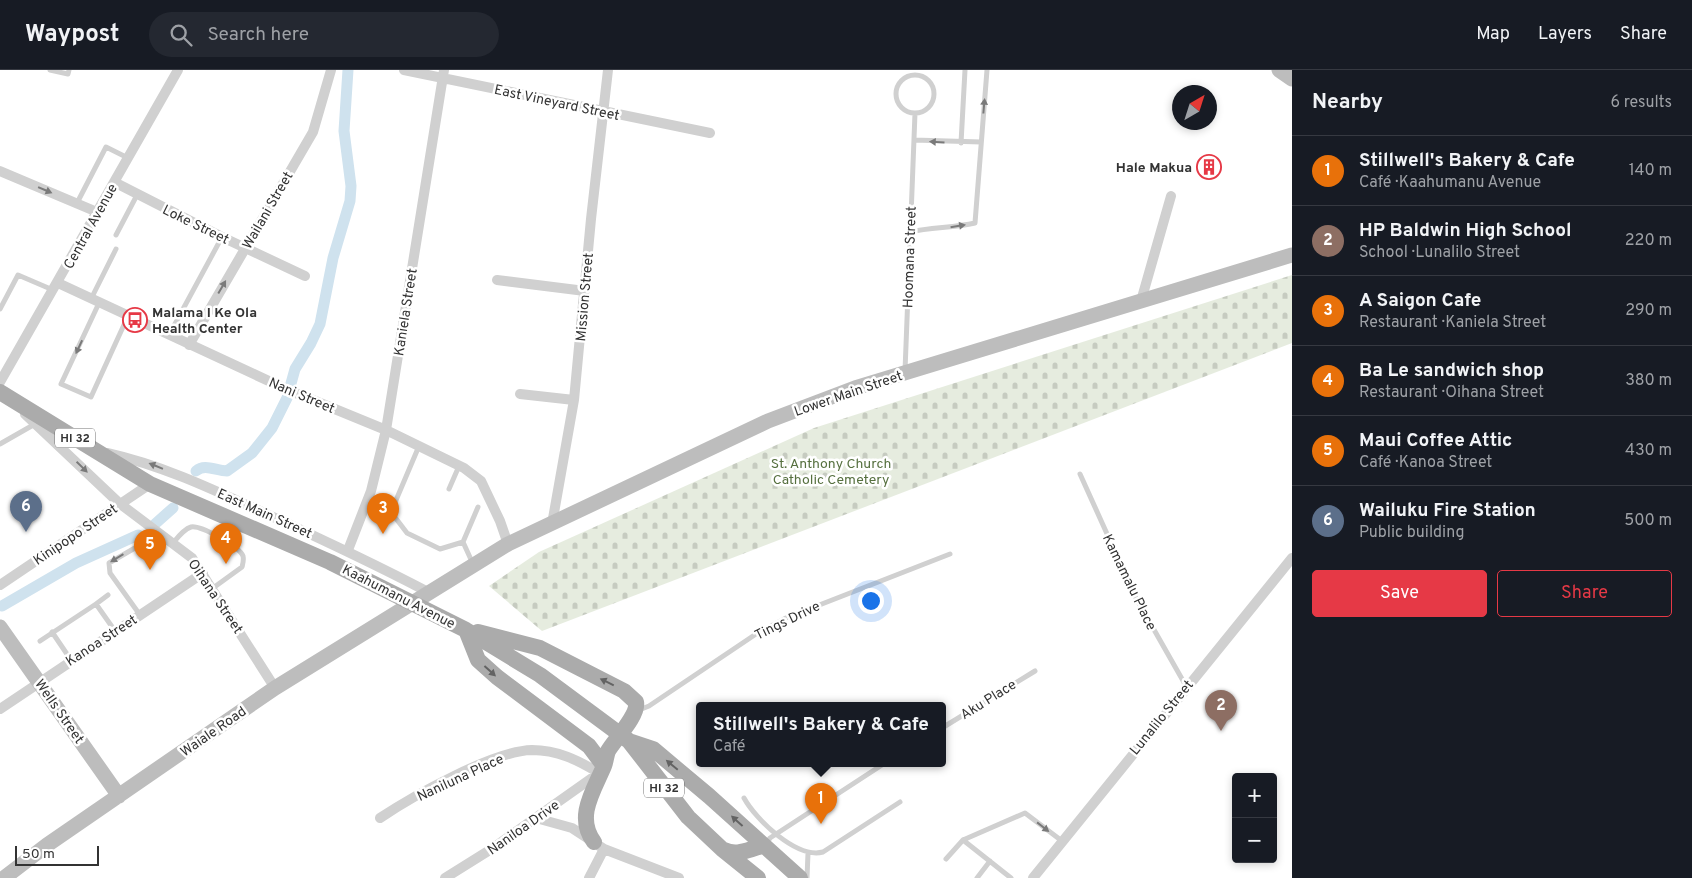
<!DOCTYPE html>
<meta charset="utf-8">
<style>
:root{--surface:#171b24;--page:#242831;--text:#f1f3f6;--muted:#9ea1a6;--line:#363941;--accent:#e63946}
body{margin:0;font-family:Overpass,sans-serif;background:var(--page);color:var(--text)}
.controls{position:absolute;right:15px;bottom:15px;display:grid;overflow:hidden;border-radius:5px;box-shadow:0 2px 8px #0003}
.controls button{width:45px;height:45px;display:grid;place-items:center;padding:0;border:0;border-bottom:1px solid var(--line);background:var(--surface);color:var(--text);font:25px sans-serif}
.compass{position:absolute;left:1172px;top:15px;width:45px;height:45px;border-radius:50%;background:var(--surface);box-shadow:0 2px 8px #0003;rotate:39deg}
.scale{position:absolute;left:15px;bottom:12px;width:84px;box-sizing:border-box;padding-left:5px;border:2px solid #333;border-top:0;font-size:14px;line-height:18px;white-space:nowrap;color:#333;-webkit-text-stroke:4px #fff;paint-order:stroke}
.you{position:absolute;left:870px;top:530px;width:18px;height:18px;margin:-12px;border:4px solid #fff;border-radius:50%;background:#1a73e8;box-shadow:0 0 0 8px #1a73e833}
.badge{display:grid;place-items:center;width:32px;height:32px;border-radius:50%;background:var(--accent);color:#fff;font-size:16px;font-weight:700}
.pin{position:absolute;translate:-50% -41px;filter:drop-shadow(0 1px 2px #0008)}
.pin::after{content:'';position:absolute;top:26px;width:18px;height:15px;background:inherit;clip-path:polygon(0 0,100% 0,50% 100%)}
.popup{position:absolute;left:696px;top:632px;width:250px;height:65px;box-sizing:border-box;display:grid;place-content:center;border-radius:5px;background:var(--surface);filter:drop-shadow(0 1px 4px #0005);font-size:16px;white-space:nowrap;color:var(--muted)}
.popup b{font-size:19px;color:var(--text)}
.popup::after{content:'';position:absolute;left:50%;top:100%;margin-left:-10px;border:10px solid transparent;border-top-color:var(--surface)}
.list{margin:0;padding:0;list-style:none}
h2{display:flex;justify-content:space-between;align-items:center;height:65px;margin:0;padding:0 20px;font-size:21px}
h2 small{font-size:16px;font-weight:400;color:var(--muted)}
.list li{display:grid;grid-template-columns:32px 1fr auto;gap:15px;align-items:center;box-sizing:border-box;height:70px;padding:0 20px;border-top:1px solid var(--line)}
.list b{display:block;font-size:19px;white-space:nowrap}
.list p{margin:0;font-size:16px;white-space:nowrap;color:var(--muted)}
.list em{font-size:16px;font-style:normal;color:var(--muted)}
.actions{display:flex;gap:10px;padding:15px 20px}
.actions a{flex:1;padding:11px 0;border:1px solid var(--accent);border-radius:5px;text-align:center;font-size:18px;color:var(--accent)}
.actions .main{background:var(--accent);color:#fff}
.icon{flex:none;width:28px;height:28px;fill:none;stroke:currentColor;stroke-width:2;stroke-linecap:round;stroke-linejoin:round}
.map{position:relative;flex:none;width:1292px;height:808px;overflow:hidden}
header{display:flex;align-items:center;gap:30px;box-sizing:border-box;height:70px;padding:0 25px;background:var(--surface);border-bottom:1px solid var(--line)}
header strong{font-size:24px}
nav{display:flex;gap:28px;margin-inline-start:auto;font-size:18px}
.search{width:350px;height:45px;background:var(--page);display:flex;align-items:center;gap:12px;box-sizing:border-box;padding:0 18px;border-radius:28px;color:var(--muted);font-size:19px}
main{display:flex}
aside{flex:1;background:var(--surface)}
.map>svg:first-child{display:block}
.cemetery{fill:url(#cemetery-stones)}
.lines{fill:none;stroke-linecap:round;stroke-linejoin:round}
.canal{stroke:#cfe2ee;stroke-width:11}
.lane{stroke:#d0d0d0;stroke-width:5}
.street{stroke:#d0d0d0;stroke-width:10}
.secondary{stroke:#bdbdbd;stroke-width:15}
.primary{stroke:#ababab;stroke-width:16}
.oneway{fill:#7a7a7a}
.oneway2{fill:#636363}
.labels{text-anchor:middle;stroke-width:5;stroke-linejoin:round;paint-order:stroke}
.shield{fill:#fff;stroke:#707070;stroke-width:1}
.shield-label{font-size:12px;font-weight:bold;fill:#333}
.street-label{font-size:14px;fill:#333;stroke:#fff}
.poi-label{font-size:14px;font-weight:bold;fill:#333;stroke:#fff;text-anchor:end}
.park-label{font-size:14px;fill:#56703f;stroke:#fff}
</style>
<header>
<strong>Waypost</strong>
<div class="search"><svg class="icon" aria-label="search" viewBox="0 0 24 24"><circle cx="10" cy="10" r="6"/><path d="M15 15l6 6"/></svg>Search here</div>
<nav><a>Map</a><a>Layers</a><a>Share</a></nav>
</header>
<main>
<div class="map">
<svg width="1292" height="808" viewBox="0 0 1292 808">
<defs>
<pattern id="cemetery-stones" width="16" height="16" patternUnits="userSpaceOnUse" patternTransform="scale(1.25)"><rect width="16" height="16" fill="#e6ecdf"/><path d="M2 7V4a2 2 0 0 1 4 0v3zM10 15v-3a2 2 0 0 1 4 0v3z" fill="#c6cbc0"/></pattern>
</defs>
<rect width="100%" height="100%" fill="#fff"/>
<path class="cemetery" d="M1292 205V273L542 561 489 516 539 482 814 358Z"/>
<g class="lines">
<path class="canal" d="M196 401C205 393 216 401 227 401L252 383 272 358 287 328 295 299 311 273 320 254 333 188 350 131 351 116 344 61 348 0
M155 454 173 438
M2 536 76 493 138 465"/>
<path class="lane" d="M50 0 68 4 69 0
M896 24a19 19 0 1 1 38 0a19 19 0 1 1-38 0Z
M914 70 981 72
M961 73 965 0
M77 133 106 77 128 88
M910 162C931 157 953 158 975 153L987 0
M116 165 137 125
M91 229 116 179
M99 233 61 314 91 327 128 246
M0 239 18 205 53 220
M169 265 222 167
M905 301 915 43
M0 374 35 354
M1080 404 1136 528 1186 616
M449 419 459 396
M367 431 391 442 407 463 440 479 463 472
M391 442 419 376
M173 473C177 468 184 459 191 457 200 455 239 476 243 486 244 490 243 493 242 497L213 518
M473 494 463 472 478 437
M108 525 96 534 115 561
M140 545 110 503 109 493 159 464
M52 562 71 590
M40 571 96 534
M639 640 649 636 756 564 786 548 950 484
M942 658 1035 601
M744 728C756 750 797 789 823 782L900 732
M766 774 770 768 885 693
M946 789 963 770
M807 808 808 783
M977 808 990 791
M1011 808 963 770 1025 743 1062 771"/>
<path class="street" d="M404 0 710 63
M0 101 97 142
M114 112 222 167 305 206
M497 210 585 221
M58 213 286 319 386 360 464 398 481 411 500 451 508 474
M1141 231 1171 126
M189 275 313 62 331 0
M0 312 178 0
M520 324 574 330
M25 344 119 433 192 488 275 618
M107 383C161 395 210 418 260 441 317 467 373 493 428 522
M552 454 574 330 591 149 608 0
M348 480 371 421 386 360 444 0
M0 515 150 414
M0 639 203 503
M380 748C413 726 493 681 532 680 557 680 578 690 599 703L493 778 445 808
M536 748 572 758 604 779 679 808
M589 808 604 779
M1033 808 1292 488"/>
<path class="secondary" d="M1279 0 1292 9
M0 557 119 726
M4 808 47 775 275 618 508 474 768 351 855 318 1292 185"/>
<path class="primary" d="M0 322 150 414 330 492 466 560 540 605 629 671 653 679 709 726 800 808
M466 560 478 590 497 607 589 676 604 696
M478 562 540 578 624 621 636 632C639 645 615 669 608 681 606 686 606 691 604 696 594 720 575 747 594 772
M629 671 688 747 722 779 758 808
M724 780C738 787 750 778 764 776"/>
</g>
<defs><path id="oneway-solid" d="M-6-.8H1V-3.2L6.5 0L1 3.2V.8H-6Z" transform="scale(1.25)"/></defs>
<g class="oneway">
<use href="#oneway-solid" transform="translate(984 36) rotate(-85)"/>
<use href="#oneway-solid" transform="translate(937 72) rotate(-177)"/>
<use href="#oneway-solid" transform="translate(45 120) rotate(23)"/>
<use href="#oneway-solid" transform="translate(958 156) rotate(-9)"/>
<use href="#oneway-solid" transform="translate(222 217) rotate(-60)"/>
<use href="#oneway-solid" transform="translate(79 277) rotate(115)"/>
<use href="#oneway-solid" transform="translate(156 396) rotate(-158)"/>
<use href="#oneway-solid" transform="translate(82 397) rotate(44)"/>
<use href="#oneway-solid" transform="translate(117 488) rotate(149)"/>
<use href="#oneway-solid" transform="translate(1043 757) rotate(38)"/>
</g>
<g class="oneway2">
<use href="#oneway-solid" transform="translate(490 601) rotate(42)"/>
<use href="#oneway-solid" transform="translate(607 612) rotate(-154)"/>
<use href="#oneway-solid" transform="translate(672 695) rotate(-140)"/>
<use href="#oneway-solid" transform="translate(737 751) rotate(-138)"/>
</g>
<defs>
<symbol id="building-ring" viewBox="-11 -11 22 22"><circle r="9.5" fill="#fff" stroke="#e63946" stroke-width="1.5"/><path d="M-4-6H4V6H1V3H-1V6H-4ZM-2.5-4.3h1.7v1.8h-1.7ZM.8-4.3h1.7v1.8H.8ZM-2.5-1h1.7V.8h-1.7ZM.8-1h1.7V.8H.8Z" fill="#e63946"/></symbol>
<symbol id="bus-ring" viewBox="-11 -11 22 22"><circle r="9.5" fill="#fff" stroke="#e63946" stroke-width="1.5"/><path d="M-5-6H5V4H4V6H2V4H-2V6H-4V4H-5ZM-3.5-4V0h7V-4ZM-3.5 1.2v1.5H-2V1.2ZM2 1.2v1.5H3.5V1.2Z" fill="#e63946"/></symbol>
</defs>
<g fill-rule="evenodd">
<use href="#building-ring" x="1195" y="83" width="28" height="28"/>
<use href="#bus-ring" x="121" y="236" width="28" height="28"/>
</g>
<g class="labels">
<g class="shield">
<rect x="55" y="358.5" width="40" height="19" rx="4"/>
<rect x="644" y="708.5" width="40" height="19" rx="4"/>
</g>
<g class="shield-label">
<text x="75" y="372">HI 32</text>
<text x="664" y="722">HI 32</text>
</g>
<g class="street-label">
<text transform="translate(557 32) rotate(12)" y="5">East Vineyard Street</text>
<text transform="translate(267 140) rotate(-60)" y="5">Wailani Street</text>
<text transform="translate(196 154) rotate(26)" y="5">Loke Street</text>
<text transform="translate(90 156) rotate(-61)" y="5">Central Avenue</text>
<text transform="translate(909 187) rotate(-88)" y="5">Hoomana Street</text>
<text transform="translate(584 227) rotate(-85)" y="5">Mission Street</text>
<text transform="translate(405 242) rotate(-81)" y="5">Kaniela Street</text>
<text transform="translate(848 323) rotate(-19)" y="5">Lower Main Street</text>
<text transform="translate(302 325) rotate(23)" y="5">Nani Street</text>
<text transform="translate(265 443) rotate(24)" y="5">East Main Street</text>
<text transform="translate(75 464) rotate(-34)" y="5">Kinipopo Street</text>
<text transform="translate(1130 512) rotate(64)" y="5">Kamamalu Place</text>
<text transform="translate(216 526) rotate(56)" y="5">Oihana Street</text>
<text transform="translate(399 526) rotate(27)" y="5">Kaahumanu Avenue</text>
<text transform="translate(787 550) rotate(-26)" y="5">Tings Drive</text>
<text transform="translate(101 570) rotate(-33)" y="5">Kanoa Street</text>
<text transform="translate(988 629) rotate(-32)" y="5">Aku Place</text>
<text transform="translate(60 641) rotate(55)" y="5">Wells Street</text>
<text transform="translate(1161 647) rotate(-51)" y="5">Lunalilo Street</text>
<text transform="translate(213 661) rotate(-35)" y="5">Waiale Road</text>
<text transform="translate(460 707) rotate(-25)" y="5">Naniluna Place</text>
<text transform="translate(523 757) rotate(-35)" y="5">Naniloa Drive</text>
</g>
<g class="poi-label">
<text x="1192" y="102">Hale Makua</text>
<text x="152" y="247" text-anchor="start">Malama I Ke Ola<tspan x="152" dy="16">Health Center</tspan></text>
</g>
<g class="park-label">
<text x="831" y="398">St. Anthony Church<tspan x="831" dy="16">Catholic Cemetery</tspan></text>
</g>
</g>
</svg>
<div class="controls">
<button>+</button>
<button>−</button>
</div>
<svg class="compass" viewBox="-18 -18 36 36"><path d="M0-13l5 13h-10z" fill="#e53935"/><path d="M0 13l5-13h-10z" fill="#9ea1a6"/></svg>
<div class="scale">50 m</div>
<div class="you"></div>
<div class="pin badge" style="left:821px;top:754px;background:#e8710a">1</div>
<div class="popup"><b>Stillwell's Bakery &amp; Cafe</b>Café</div>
<div class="pin badge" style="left:1221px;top:661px;background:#8d6e63">2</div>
<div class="pin badge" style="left:383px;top:464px;background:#e8710a">3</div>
<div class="pin badge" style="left:226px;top:494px;background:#e8710a">4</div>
<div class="pin badge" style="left:150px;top:500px;background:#e8710a">5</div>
<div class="pin badge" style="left:26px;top:462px;background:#5c6f8a">6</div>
</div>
<aside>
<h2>Nearby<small>6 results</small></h2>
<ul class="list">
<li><span class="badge" style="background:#e8710a">1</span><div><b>Stillwell's Bakery &amp; Cafe</b><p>Café · Kaahumanu Avenue</p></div><em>140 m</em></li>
<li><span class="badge" style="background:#8d6e63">2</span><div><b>HP Baldwin High School</b><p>School · Lunalilo Street</p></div><em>220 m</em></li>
<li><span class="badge" style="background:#e8710a">3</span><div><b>A Saigon Cafe</b><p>Restaurant · Kaniela Street</p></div><em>290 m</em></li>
<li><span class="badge" style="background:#e8710a">4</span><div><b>Ba Le sandwich shop</b><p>Restaurant · Oihana Street</p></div><em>380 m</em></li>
<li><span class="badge" style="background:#e8710a">5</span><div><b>Maui Coffee Attic</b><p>Café · Kanoa Street</p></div><em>430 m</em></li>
<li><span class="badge" style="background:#5c6f8a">6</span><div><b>Wailuku Fire Station</b><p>Public building</p></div><em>500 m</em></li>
</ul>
<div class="actions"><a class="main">Save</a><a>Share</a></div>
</aside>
</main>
